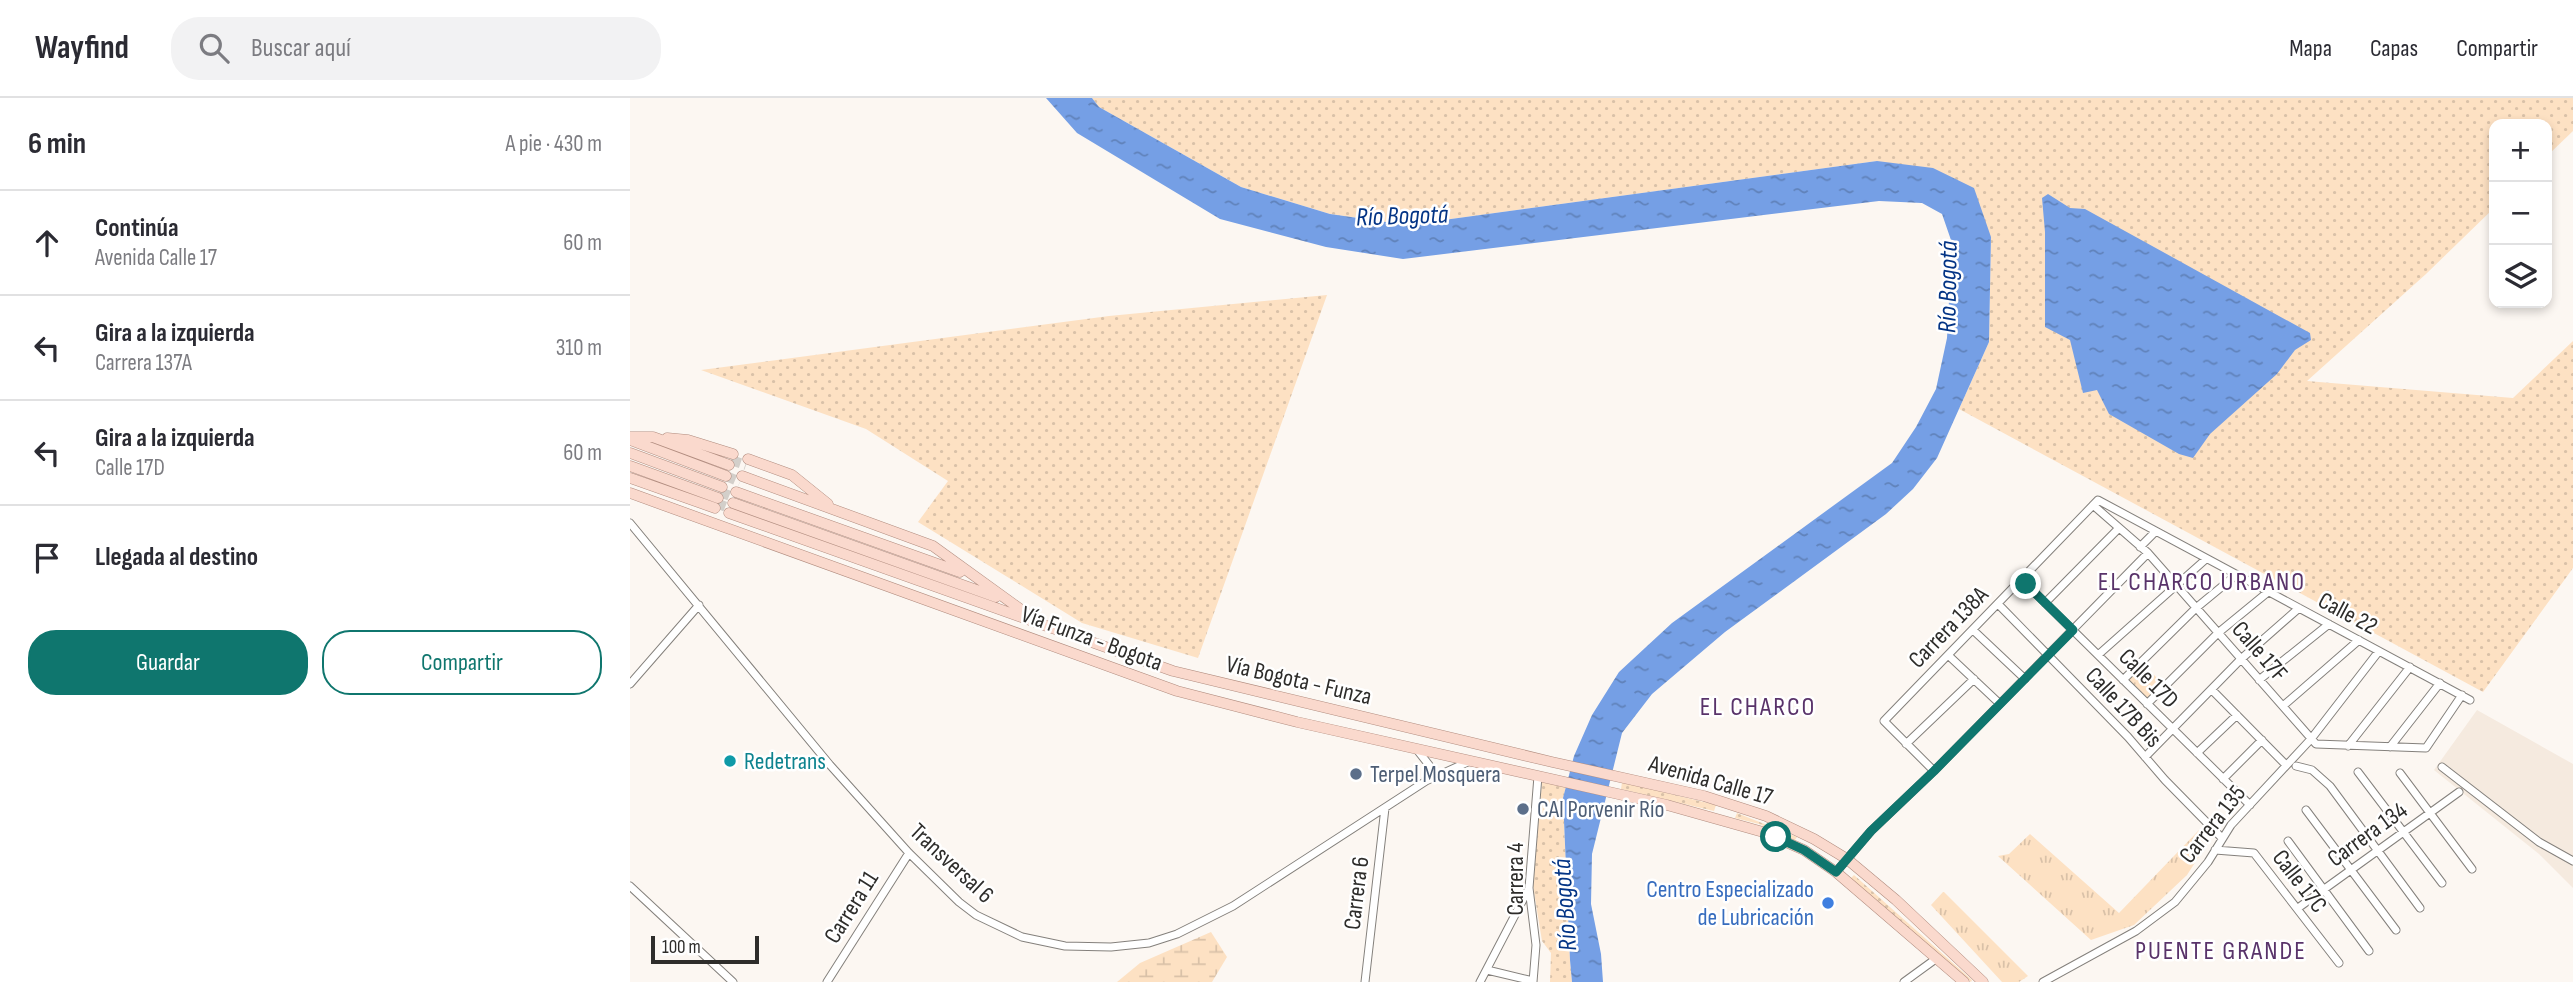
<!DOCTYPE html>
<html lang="es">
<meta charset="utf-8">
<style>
:root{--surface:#fff;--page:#f2f2f3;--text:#2b2b33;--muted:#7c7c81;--line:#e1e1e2;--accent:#0f766e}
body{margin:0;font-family:"Sofia Sans Condensed",sans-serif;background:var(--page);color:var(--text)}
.controls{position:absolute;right:21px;top:21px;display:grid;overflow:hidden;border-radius:14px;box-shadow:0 4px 10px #0003}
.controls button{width:63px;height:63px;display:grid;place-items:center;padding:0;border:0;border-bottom:2px solid var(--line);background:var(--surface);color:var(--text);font:35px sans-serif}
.scale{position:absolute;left:21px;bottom:18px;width:108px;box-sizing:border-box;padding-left:7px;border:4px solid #2e2d2b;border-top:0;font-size:19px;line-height:24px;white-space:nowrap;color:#2e2d2b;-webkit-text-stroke:5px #fff;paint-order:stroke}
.stop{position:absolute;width:21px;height:21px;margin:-16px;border:5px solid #0f766e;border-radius:50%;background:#fff}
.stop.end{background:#0f766e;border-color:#fff;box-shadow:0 2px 7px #0008}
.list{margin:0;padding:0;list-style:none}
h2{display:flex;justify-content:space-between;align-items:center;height:91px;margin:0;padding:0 28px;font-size:30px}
h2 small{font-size:23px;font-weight:400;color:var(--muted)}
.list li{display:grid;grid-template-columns:46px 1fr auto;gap:21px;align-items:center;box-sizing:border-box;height:105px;padding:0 28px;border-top:2px solid var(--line)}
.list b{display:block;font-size:26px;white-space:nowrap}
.list p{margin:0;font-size:23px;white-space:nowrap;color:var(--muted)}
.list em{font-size:23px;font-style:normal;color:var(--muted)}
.actions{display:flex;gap:14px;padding:21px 28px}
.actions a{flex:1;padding:16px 0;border:2px solid var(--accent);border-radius:28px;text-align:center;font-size:24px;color:var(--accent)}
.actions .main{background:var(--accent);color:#fff}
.icon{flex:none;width:38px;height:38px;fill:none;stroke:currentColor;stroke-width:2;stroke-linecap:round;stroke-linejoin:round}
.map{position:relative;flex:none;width:1943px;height:884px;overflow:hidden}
header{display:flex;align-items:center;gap:42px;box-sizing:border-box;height:98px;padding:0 35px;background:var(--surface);border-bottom:2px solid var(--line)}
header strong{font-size:33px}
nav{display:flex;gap:38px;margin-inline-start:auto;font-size:24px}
.search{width:490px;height:63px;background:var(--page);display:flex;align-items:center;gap:18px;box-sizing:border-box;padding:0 24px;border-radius:28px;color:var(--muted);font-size:26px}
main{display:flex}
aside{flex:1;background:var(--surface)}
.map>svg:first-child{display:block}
.built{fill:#f5eadf}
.grass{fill:url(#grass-dots)}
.wetland{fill:url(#wetland-marsh)}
.park{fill:url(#park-tufts)}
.water{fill:url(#water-ripples)}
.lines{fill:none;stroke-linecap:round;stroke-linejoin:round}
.major-tunnel{stroke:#d3cfca;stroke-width:10;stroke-dasharray:10 5;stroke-linecap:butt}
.minor-casing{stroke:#84807c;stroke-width:9}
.major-casing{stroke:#b18c7f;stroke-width:11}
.minor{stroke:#fff;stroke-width:7}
.major{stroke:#fad9cd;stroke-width:10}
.route{stroke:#0f766e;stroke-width:9}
.culture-dot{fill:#0f9aa8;stroke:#fff;stroke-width:2.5}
.service-dot{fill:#5c6f8a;stroke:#fff;stroke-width:2.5}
.shop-dot{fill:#3f7fe0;stroke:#fff;stroke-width:2.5}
.labels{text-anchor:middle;stroke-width:5;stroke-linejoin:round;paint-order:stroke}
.street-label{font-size:24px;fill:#2e2d2b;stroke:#fff}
.culture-label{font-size:24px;fill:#0d838f;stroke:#fff;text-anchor:start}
.service-label{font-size:24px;fill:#4e5e75;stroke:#fff;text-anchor:start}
.shop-label{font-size:24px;fill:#366cbe;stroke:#fff;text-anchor:end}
.water-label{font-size:26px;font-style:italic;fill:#033485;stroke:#fff}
.neighbourhood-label{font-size:26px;letter-spacing:2px;fill:#59336a;stroke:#fff}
</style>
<header>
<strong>Wayfind</strong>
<div class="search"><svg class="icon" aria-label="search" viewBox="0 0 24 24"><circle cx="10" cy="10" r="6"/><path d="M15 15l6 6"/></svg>Buscar aquí</div>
<nav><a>Mapa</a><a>Capas</a><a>Compartir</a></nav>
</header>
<main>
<aside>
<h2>6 min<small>A pie · 430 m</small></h2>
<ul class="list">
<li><svg class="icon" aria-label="ahead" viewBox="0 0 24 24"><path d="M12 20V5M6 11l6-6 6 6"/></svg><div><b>Continúa</b><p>Avenida Calle 17</p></div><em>60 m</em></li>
<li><svg class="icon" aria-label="left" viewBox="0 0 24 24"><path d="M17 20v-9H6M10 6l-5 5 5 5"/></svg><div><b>Gira a la izquierda</b><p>Carrera 137A</p></div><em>310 m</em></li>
<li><svg class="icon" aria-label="left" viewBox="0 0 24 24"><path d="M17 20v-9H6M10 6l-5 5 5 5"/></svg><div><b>Gira a la izquierda</b><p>Calle 17D</p></div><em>60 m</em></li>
<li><svg class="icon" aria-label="arrive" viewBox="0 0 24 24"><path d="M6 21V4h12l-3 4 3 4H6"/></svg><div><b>Llegada al destino</b></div></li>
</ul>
<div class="actions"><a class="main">Guardar</a><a>Compartir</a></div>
</aside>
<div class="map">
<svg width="1943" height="884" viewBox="0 0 1943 884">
<defs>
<pattern id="grass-dots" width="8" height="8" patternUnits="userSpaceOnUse" patternTransform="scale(1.75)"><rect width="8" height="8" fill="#fde1c3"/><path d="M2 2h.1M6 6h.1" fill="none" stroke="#d9c1a8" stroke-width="1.8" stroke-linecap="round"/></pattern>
<pattern id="wetland-marsh" width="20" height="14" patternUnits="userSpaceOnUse" patternTransform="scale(1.75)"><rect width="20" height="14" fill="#fde1c3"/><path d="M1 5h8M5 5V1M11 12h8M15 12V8" fill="none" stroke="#d9c1a8"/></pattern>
<pattern id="park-tufts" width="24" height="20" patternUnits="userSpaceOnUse" patternTransform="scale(1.75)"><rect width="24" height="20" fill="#fde1c3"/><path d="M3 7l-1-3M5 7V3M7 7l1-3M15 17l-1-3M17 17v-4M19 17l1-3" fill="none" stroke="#d9c1a8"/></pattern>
<pattern id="water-ripples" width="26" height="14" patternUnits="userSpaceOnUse" patternTransform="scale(1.75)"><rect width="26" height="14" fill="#759fe5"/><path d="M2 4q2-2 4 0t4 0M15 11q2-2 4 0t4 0" fill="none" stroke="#6082ba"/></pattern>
</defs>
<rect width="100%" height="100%" fill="#fcf7f2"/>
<path class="built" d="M1847 612 1943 666V790L1909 756 1804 672Z"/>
<path class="grass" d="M462 0H1943V33L1917 58V26H1864V110L1796 176 1677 283 1883 300 1943 243V470L1853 594 1329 311 1359 244 1361 139 1247 63 777 127 700 116 611 89 469 9Z
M697 197 568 560 452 525 288 424 318 383 236 331 71 272 479 218Z
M912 684 936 689 933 700 940 862 942 884H920L921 855 912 843 903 788Z
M992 684 1086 707 1084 713 991 691Z
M1107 715 1167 739 1165 742 1129 726 1105 720Z
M1224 777 1342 882 1341 884 1220 781Z"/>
<path class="wetland" d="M581 834 597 859 582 884H487L510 865Z"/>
<path class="park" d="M1513 566 1533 586 1517 602 1497 583Z
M1569 732 1579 743 1557 777 1504 827 1461 842 1368 758 1379 756 1400 736 1489 815Z
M1313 794H1314L1398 878 1389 884H1372L1301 807Z"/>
<path class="water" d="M416 0H462L469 9 611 89 700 116 777 127 1247 63 1303 70 1344 90 1361 139 1359 244 1307 360 1283 391 1256 416 1095 534 1022 596 992 635 962 756 961 806 971 856 973 884H942L940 862 933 700 944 658 962 617 989 574 1042 525 1262 365 1286 329 1306 291 1317 240 1322 145 1312 116 1292 105 1249 103 773 161 696 149 590 121 447 35Z
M1418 96 1440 110 1455 111 1680 235 1681 242 1665 252 1647 276 1580 336 1563 360 1549 356 1479 316 1467 292 1453 295 1440 242 1415 229V134L1412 100Z"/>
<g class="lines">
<path class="major-tunnel" d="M101 362 116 367
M96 378 110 384
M90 394 105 400
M86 405 101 411"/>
<defs>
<path id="minor" d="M1463 407 1518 455 1686 646 1796 650 1832 597
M0 425 200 667 279 755 329 804 346 817 392 839 435 848 481 849 519 845 547 836 603 808 796 683 840 663
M1510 449 1525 434
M1391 481 1620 707
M1415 505 1489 430
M1368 506 1498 639 1535 682 1591 739
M1343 532 1395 581
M1318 557 1370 606
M1468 557 1576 461
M1493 582 1566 510 1606 477
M1629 582 1699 526
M0 586 69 507
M1582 592 1656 667
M1517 606 1588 535 1638 494
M1653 608 1729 542
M1276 646 1344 581
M1718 648 1780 569
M1760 649 1810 585
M788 653 799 667 796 682
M1567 655 1607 617
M1515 659 1611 561 1669 510
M1666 668 1682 672 1700 688 1790 810
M1812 669 1909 744 1943 763
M1304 673 1254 623 1468 402 1840 602
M1728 674 1812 785
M1770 675 1842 771
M1593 681 1632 642
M1676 712 1766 832
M1658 743 1739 853
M1585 752 1624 755 1709 865
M1206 774 1241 733 1304 673 1518 455
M0 788 103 884
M1668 810 1829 694
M857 872 903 883
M197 884 279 755
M735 884 755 710
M850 884 898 792
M903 884 906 847 899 790 908 678
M1274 884 1307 860
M1413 884 1506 833 1545 804 1578 764 1601 727 1681 641 1749 553"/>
<path id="major" d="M0 339H23L99 367
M37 340 58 342 103 356
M0 342 96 378
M0 355 92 389
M118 361 162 377 198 406
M0 368 88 400
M112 378 303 448 404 521
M0 380 85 410
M106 394 330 474
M0 395 547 593 667 624 1037 707 1133 734 1174 752 1206 774 1334 884
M103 405 366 499
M99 415 543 573 922 664 1074 698 1136 718 1184 741 1217 761 1266 802 1353 884"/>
</defs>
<use href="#minor" class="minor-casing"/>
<use href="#major" class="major-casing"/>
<use href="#minor" class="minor"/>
<use href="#major" class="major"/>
</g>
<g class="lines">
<path class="route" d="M1146 739 1174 752 1206 774 1241 733 1304 673 1443 532 1396 486"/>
</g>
<circle class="culture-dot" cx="100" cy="663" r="7"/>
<g class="service-dot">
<circle cx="726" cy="676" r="7"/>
<circle cx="893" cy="711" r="7"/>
</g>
<circle class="shop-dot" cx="1198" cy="805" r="7"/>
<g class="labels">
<g class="street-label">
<text transform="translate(1718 515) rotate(28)" y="8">Calle 22</text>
<text transform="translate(1318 529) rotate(-46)" y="8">Carrera 138A</text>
<text transform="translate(462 540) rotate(20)" y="8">Vía Funza - Bogota</text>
<text transform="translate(1630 553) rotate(49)" y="8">Calle 17F</text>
<text transform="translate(1519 580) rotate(45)" y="8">Calle 17D</text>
<text transform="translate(669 582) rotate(13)" y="8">Vía Bogota - Funza</text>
<text transform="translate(1494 609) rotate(47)" y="8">Calle 17B Bis</text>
<text transform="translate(1081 682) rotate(16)" y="8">Avenida Calle 17</text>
<text transform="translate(1582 726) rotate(-52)" y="8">Carrera 135</text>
<text transform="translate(1737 736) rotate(-36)" y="8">Carrera 134</text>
<text transform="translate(322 765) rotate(43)" y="8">Transversal 6</text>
<text transform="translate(885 781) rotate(-90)" y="8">Carrera 4</text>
<text transform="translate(1670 783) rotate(52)" y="8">Calle 17C</text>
<text transform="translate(726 795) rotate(-83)" y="8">Carrera 6</text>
<text transform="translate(221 809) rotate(-58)" y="8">Carrera 11</text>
</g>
<g class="culture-label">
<text x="114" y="671">Redetrans</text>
</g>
<g class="service-label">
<text x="740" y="684">Terpel Mosquera</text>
<text x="907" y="719">CAI Porvenir Río</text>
</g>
<g class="shop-label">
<text x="1184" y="799">Centro Especializado<tspan x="1184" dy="28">de Lubricación</tspan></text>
</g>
<g class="water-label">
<text transform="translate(772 117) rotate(-2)" y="9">Río Bogotá</text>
<text transform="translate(1317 189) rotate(-89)" y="9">Río Bogotá</text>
<text transform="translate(934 807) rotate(-94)" y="9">Río Bogotá</text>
</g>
<g class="neighbourhood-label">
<text x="1572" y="492">EL CHARCO URBANO</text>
<text x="1128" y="617">EL CHARCO</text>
<text x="1591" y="861">PUENTE GRANDE</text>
</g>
</g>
</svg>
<div class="controls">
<button>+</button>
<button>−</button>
<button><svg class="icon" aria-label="layers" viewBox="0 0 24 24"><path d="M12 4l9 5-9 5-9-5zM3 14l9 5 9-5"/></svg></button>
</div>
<div class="scale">100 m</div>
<div class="stop" style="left:1146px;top:739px"></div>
<div class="stop end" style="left:1396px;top:486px"></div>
</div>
</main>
